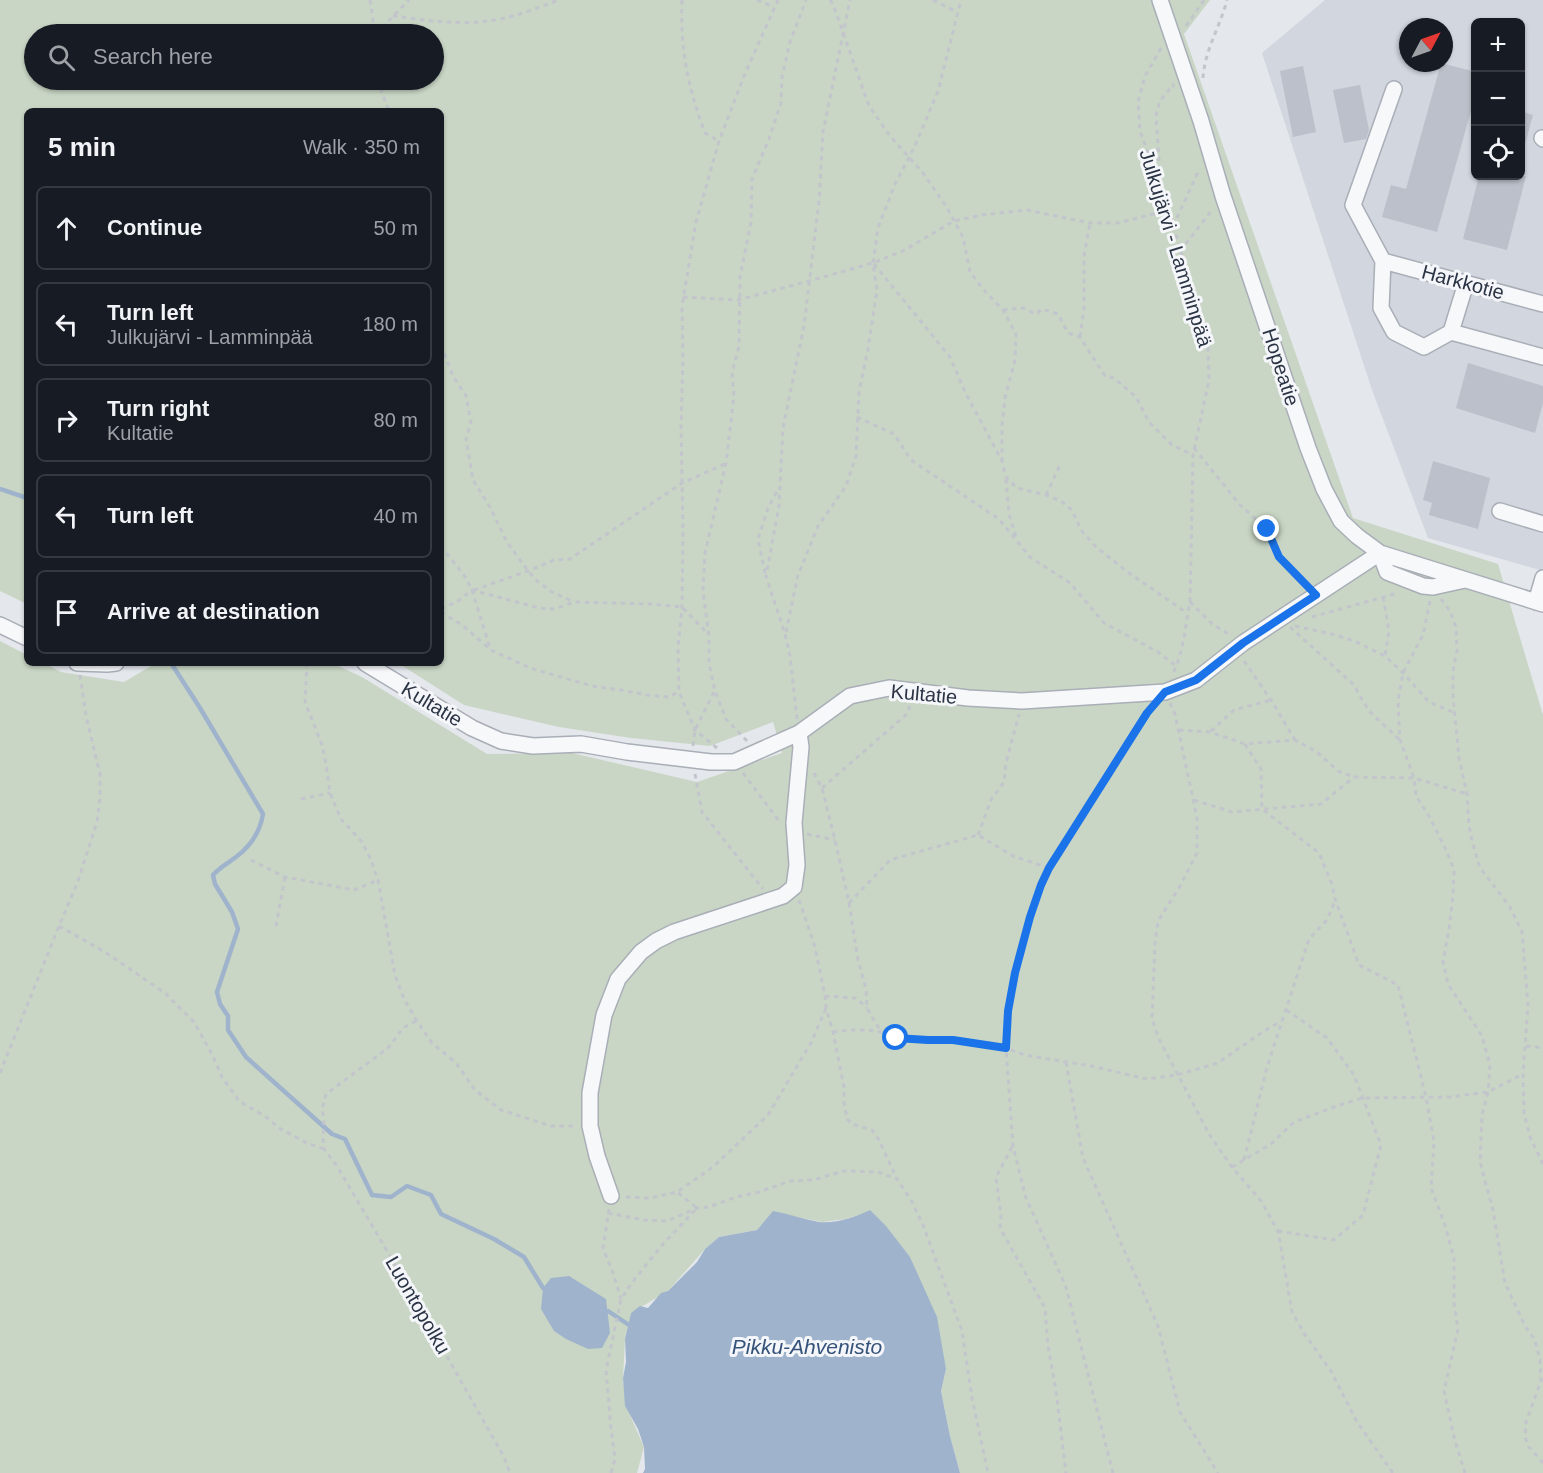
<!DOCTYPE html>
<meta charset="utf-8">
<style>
:root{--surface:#171b24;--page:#242831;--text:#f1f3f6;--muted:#9ea1a6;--line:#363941}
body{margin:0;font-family:Arial,sans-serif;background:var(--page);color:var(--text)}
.controls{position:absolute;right:18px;top:18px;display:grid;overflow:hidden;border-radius:9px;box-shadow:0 2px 4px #0004}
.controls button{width:54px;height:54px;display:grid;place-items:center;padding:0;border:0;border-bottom:2px solid var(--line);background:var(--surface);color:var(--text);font:30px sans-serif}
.compass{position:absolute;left:1399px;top:18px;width:54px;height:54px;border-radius:50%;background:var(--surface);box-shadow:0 2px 4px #0004;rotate:49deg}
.stop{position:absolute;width:18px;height:18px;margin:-14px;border:4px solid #1a73e8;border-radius:50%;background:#fff}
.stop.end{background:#1a73e8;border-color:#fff;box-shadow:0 2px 6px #0008}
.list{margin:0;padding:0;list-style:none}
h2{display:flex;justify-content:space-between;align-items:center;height:78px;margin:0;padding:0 24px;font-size:26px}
h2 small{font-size:20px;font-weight:400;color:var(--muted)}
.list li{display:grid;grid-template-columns:39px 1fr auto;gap:18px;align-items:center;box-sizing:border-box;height:84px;margin:0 12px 12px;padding:0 12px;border:2px solid var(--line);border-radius:9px}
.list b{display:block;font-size:22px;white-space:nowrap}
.list p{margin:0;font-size:20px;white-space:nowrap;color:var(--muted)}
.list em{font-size:20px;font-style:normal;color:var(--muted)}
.icon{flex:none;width:33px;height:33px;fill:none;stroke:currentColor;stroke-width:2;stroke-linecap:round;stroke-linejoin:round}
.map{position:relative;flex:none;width:1543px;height:1473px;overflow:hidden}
.search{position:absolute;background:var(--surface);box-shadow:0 2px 4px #0004;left:24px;top:24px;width:420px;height:66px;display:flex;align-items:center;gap:15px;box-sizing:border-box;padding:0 21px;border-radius:33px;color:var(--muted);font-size:22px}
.panel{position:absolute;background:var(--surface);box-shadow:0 2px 4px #0004;left:24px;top:108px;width:420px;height:558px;border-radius:9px}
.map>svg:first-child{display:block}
.built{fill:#d2d6de;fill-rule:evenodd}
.green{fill:#c9d6c5;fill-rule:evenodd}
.water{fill:#9fb4cc}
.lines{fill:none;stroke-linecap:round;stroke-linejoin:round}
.stream{stroke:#9fb4cc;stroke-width:4.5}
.building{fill:#bbc0ca}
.minor-casing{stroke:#a9aeb7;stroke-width:18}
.path{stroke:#c2c5cb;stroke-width:3;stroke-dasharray:4.5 4.5;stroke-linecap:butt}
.minor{stroke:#f7f8fa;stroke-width:15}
.route{stroke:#1a73e8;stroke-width:8}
.labels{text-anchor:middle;stroke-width:6;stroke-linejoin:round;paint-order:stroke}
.street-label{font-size:20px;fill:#2b3445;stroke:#f4f6f9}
.water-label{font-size:21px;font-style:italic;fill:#34527a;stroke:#f4f6f9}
</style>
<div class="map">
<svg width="1543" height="1473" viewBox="0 0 1543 1473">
<rect width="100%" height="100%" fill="#e4e7ec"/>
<path class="built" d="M1325 0H1543V571L1428 538 1372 390 1262 53ZM1476 22H1520V176H1476ZM1408 27H1444V63H1408Z"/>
<path class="green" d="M0 0H1210L1184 34 1353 518 1498 564 1543 715V1473H960L950 1436 941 1391 946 1369 870 1210 859 1216 858 1215 846 1219 822 1222 773 1212 757 1230 719 1237 705 1249 668 1291 631 1313 625 1339 623 1378 626 1406 644 1447 637 1473H0V641L27 655V663H44L61 672 124 682 156 663H332L362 677 487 754 572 753 697 782 782 753 773 722 710 746 631 738 559 727 464 705 398 663H441V111H27V604L0 591ZM34 34H434V80H34Z"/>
<path class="water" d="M870 1210 886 1226 910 1257 937 1317 946 1369 941 1391 950 1436 960 1473H643L645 1469 644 1447 638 1429 625 1406 623 1378 626 1362 625 1339 631 1313 640 1306 648 1308 661 1293 668 1291 697 1262 705 1249 719 1237 757 1230 773 1211C788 1214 804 1219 819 1222 835 1224 856 1217 870 1210Z
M569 1276 606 1299 610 1333 602 1348 588 1349 566 1339 554 1331 541 1309 543 1288 551 1278Z"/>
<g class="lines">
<path class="stream" d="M0 489 27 498
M171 663 200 708 263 814C260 832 251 846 236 857 228 863 220 867 213 875L215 884 232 912 238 929 217 992 220 1004 228 1016V1030L246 1057 332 1134 345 1139 372 1195 391 1197 407 1186 431 1195 441 1214 494 1239 524 1257 543 1288
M608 1311 629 1325"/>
</g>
<path class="building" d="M1441 63 1476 72V93L1437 232 1382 217 1391 185 1406 189Z
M1303 66 1316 132 1293 137 1280 71Z
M1360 85 1369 130 1366 139 1344 143 1333 90Z
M1521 111 1533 115 1524 148 1521 147Z
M1479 176H1526L1507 250 1463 239Z
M1468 363 1543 386V403L1535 433 1456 408Z
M1433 461 1490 478 1478 529 1429 515 1432 503 1423 500Z"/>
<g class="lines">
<defs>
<path id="minor" d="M1160 0 1201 121 1223 196 1308 448 1324 489 1341 521 1357 536 1380 553 1543 604
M1394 89 1353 205 1383 261 1381 308 1394 332 1424 347 1451 332
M1542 138 1543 139
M1383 261 1543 304
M1466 283 1451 332 1543 357
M1500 511 1543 524
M1536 602 1543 578
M0 625 27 638
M77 663 107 664 116 663
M365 663 472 728 501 741 533 746 581 744 627 752 711 762H734L799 733 850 696 889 688 968 698 1022 701 1165 692 1196 680 1243 643 1380 553 1387 572 1423 586 1433 587 1465 580
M611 1196 597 1156 590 1126V1093L604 1015 618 979 641 952 656 941 674 932 783 896 794 887 797 865 794 823 801 747 799 733"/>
</defs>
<use href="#minor" class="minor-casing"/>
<path class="path" d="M370 0 375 33
M682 0C680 49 688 88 705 133L719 141
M757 0 774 7
M830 0 833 4 869 106 890 136 923 173 946 206 963 237 970 272 983 289 1003 310 1016 334 1015 360 1005 398 1002 426V461
M933 0 957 12
M393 16C424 20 456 25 487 21 511 19 536 8 559 0
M1186 26 1204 0
M376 34 409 0
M1161 48 1145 76 1138 102 1140 131 1169 210 1208 346 1209 380 1193 455 1190 602C1185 625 1184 652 1173 673
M1203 78C1205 49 1220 27 1227 0
M377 80 389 111
M1158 179 1159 160 1156 115 1160 101 1173 85 1174 87
M1173 226 1199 170
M1180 251 1213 209
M874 264 950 357 965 392 1002 461 1006 477 1017 488 1046 495 1061 501 1072 510 1081 530 1096 547 1129 573 1187 613
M683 297 738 300 809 281 873 263 903 251 954 221 982 215 1027 210 1090 223H1118L1169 210
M1003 310 1023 308 1036 314 1042 309 1058 314 1068 333 1080 337 1105 376 1114 378 1136 397 1149 422 1172 445 1193 455
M1080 337 1084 309V256L1090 223
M441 345 453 376 466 396 471 422 466 439 473 480 490 507 507 542 528 571 537 581 552 592 574 602
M857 417 894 434 911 460 999 519 1030 557 1070 583 1104 623 1158 652 1176 666
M1194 448 1241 506 1267 529 1279 557 1306 584
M1006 479 1009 514 1017 540
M1046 495 1060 465
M441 546 466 578 472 590 490 648
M765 573 758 539 768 508 779 488
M474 590 528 571 554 560 570 559 682 483 725 464
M1383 597 1389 631 1385 656
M1441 599 1450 611 1456 627 1457 650 1453 671V696L1459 758 1467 794 1469 826 1472 841 1480 868 1510 907 1522 932 1528 1005 1523 1074 1524 1113 1530 1137 1543 1164
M1430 601 1423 635 1403 673 1398 701 1400 740 1414 778 1416 796 1429 816 1447 852 1454 870 1453 896 1449 929 1443 962 1448 984 1482 1036 1490 1065 1488 1092 1482 1115 1480 1162 1493 1210 1505 1283 1525 1326 1535 1340 1540 1360 1541 1381 1526 1422 1525 1437 1529 1447 1543 1463
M1190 602 1212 624 1230 635
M441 609 458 601 472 590 539 608 555 609 574 602 651 604 682 607 709 635
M441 612 462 625 491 650 530 668 592 686 621 690 647 695 668 697 679 692
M1312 617 1398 593
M1295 626 1336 635 1359 643 1385 656 1403 673 1429 702 1455 713
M1290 627 1353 684 1369 711 1400 740
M786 632 798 575 818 526 846 486 856 456 859 392 868 349 877 290 873 263 878 228 895 184 915 146 938 91 961 0
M1244 661 1271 700 1295 740
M307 663 305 702 322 745 326 764 330 793 341 819 362 842 371 860 378 880 395 975 404 999 417 1021 432 1043 456 1063 475 1090 501 1110 551 1126H576
M1170 703 1175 714 1197 818V853L1179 888 1158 921 1155 943 1152 1018 1158 1037 1209 1134 1232 1167 1261 1201 1278 1231 1292 1312 1305 1335 1331 1371 1357 1422 1393 1473
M797 719 790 656 785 634 766 576 779 506 783 428 804 326 819 201 823 132 850 0
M1179 730 1210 732 1245 744 1295 740 1317 752 1338 771 1354 777 1414 778 1467 794
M1211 731 1234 710 1271 700
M747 741 726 719 715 691 709 663V636L703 592 705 553 726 463 734 396 732 373 739 346 740 277 751 222 752 179 769 139 781 103 782 77 790 42 806 0
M1245 744 1261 769 1262 809 1319 853 1332 884 1335 899 1359 965 1398 985 1426 1097 1434 1142 1431 1188 1445 1225 1454 1258V1303L1458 1329 1444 1391 1455 1441 1465 1473
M693 746 695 730 714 692
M717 748 695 730 679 692 678 647 682 607 683 532 681 427 683 359 682 306 696 222 719 141 744 76 778 0
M743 773 779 821
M814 773 822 788 835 840 849 903 858 960 866 989 867 1008 881 1032
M695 774 702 812 763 889
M822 788 908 713 910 704
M301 799 330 793
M1194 800 1232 812 1321 804 1354 777
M807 834 835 840
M978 835 991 800 1004 782 1006 763 1019 714
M251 860 285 877 354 890 378 880
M799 900 815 947 825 996 826 1008 833 1032 844 1087V1102L847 1119 852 1124 872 1130 879 1140 897 1179 911 1200 923 1225 962 1331 972 1398 988 1473
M849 903 890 860 978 835 1013 856 1049 868
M59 926 105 952 166 994 194 1022 213 1056 222 1077 239 1101 266 1117 279 1128 307 1143 324 1149
M276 926 285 877
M825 996 856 998 867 1008
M416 1021 403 1028 388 1048 326 1094 322 1110 324 1119 323 1139 324 1149 337 1166 386 1249 504 1457 510 1473
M833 1032 850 1030H869L881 1032 896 1037 928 1040H953L1006 1048 1025 1055 1091 1066 1147 1079 1177 1075 1218 1063 1258 1035 1281 1021
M1526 1046 1543 1048
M1066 1062 1083 1158 1158 1326 1180 1412 1218 1473
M0 1073 59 926 78 881 97 822 100 798V774L86 716 80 675
M1012 1147 996 1177 1001 1216 1000 1228 1045 1308 1048 1346 1056 1391 1066 1473
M1244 1160 1267 1067 1309 939 1327 920 1335 901
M1232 1167 1271 1144 1294 1122 1334 1107 1362 1098 1450 1097 1488 1092 1523 1074
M626 1197 650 1198 677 1192 713 1167 768 1115 812 1041 826 1008
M609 1209 603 1248 613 1273 621 1299
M608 1213 644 1220 667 1221 697 1208 709 1207 736 1197 759 1192 790 1181 813 1180 844 1171 878 1172 897 1179
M1278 1231 1334 1240 1363 1215 1381 1145 1354 1075 1327 1038 1285 1009
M611 1473 615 1459 611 1429 606 1370 621 1299 634 1280 663 1244 697 1208 677 1192
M1113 1473 1066 1287 1026 1198 1013 1146 1006 1048 1007 1011 1015 973 1030 917 1041 884 1049 869 1147 713 1153 706"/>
<use href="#minor" class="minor"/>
</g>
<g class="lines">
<path class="route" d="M896 1038 928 1040H953L1006 1048 1008 1011 1015 973 1030 917 1041 885 1049 868 1147 713 1165 692 1196 680 1243 643 1316 595 1279 557 1267 529"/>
</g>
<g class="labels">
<g class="street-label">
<text transform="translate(1176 248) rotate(73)" y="7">Julkujärvi - Lamminpää</text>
<text transform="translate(1463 282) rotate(15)" y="7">Harkkotie</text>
<text transform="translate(1281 367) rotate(72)" y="7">Hopeatie</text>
<text transform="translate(924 694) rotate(5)" y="7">Kultatie</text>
<text transform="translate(432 704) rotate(31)" y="7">Kultatie</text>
<text transform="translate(418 1305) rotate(60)" y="7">Luontopolku</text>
</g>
<g class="water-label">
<text x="807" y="1354">Pikku-Ahvenisto</text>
</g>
</g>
</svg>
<div class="controls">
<button>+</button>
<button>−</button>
<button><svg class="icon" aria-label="locate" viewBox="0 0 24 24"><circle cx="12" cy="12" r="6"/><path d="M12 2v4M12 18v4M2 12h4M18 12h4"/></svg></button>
</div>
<svg class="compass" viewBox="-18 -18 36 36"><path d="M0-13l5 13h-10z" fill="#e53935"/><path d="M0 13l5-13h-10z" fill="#9ea1a6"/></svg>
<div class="stop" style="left:896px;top:1038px"></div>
<div class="stop end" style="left:1267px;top:529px"></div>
<div class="search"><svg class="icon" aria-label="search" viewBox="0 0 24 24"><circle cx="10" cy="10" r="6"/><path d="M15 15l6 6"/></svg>Search here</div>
<section class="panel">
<h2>5 min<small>Walk · 350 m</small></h2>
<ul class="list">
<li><svg class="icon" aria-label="ahead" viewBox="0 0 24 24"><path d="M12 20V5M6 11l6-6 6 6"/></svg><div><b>Continue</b></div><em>50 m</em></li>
<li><svg class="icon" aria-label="left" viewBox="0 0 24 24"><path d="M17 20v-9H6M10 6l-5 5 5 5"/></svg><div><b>Turn left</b><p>Julkujärvi - Lamminpää</p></div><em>180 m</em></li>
<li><svg class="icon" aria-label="right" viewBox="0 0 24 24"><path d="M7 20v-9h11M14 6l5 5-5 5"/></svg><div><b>Turn right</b><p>Kultatie</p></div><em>80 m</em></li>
<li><svg class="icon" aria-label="left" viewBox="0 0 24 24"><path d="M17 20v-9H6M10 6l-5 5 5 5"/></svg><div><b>Turn left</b></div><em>40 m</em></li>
<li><svg class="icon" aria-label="arrive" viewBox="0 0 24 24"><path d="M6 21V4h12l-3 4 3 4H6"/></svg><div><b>Arrive at destination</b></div></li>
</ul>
</section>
</div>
